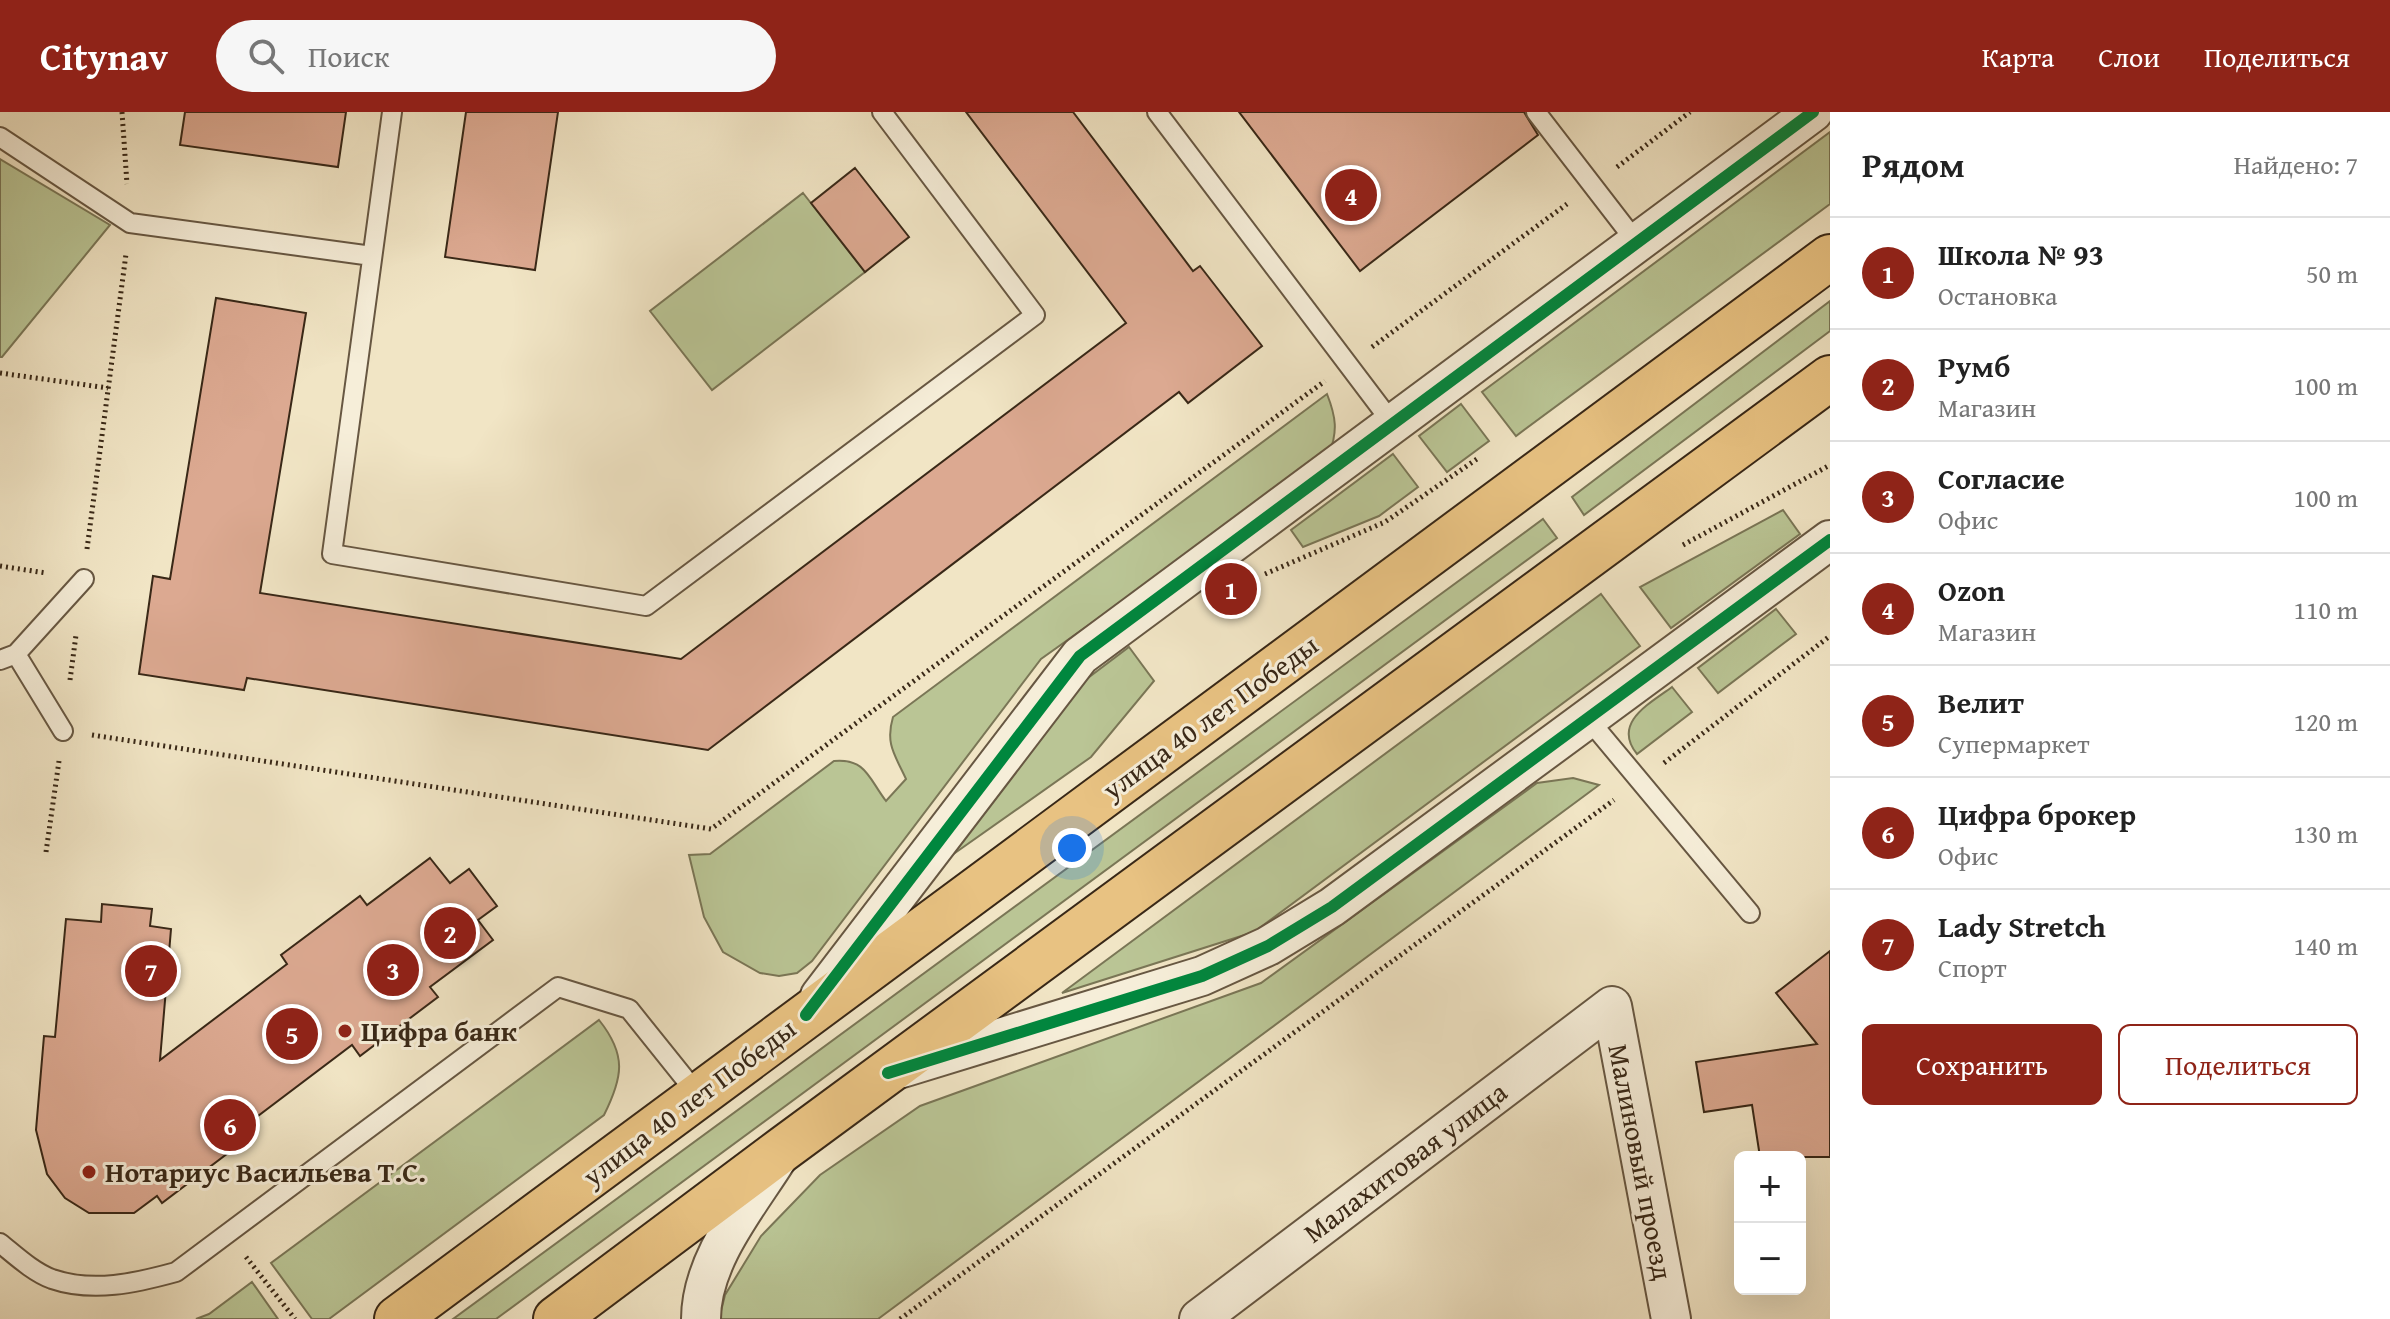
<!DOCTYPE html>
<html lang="ru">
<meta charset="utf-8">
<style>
:root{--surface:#fff;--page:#f6f6f6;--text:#222;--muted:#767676;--line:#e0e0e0;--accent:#8f2418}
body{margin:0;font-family:"Gentium Book Plus",serif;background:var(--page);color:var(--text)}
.controls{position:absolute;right:24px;bottom:24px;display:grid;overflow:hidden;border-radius:12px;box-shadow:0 8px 32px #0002}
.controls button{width:72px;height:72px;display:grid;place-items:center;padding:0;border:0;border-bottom:2px solid var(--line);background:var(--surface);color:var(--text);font:40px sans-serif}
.you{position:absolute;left:1072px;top:736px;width:28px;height:28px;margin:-20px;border:6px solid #fff;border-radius:50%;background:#1a73e8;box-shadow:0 0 0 12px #1a73e833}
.badge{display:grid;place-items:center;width:52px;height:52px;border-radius:50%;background:var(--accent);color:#fff;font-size:26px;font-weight:700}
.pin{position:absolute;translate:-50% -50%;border:4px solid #fff;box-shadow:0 2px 8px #0006}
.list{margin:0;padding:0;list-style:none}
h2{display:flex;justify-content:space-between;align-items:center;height:104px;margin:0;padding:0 32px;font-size:34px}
h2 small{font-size:26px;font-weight:400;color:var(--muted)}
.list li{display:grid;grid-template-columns:52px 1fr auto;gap:24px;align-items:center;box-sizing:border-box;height:112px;padding:0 32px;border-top:2px solid var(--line)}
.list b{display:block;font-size:30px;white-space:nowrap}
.list p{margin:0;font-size:26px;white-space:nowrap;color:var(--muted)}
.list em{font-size:26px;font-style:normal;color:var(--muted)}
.actions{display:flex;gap:16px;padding:24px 32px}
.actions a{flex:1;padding:18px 0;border:2px solid var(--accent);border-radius:12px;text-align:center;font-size:28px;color:var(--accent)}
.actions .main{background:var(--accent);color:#fff}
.icon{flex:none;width:44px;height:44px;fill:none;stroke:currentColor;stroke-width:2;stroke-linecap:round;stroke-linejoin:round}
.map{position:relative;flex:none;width:1830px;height:1207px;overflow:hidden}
header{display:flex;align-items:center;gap:48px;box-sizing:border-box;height:112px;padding:0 40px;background:var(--accent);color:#fff}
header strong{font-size:38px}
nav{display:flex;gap:44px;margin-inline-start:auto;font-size:28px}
.search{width:560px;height:72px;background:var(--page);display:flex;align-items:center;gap:20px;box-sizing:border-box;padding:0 28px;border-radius:44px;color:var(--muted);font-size:30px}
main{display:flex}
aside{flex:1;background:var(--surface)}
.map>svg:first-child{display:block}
.green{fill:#bac595;stroke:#7a7656;stroke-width:2}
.building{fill:#dca991;stroke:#392817;stroke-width:2}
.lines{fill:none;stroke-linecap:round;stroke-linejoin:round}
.lane-casing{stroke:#675742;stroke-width:22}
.street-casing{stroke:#675742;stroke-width:42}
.primary-casing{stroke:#392817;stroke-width:48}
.path{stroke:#392817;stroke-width:5;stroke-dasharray:2 4;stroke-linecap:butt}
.lane{stroke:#f6eed9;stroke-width:18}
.street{stroke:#f6eed9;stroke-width:38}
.primary{stroke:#e8c282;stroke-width:44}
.cycleway-casing{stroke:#f6eed9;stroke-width:17}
.cycleway{stroke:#00873e;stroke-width:12}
.poi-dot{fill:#8f2418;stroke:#f6eed9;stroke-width:3}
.labels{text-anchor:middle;stroke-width:6;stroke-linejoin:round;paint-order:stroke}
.street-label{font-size:28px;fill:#392817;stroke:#f6eed9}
.poi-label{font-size:28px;font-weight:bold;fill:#392817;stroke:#f6eed9;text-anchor:start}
</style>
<header>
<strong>Citynav</strong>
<div class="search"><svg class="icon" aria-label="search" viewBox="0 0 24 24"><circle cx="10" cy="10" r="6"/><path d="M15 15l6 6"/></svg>Поиск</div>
<nav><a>Карта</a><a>Слои</a><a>Поделиться</a></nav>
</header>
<main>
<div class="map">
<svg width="1830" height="1207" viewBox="0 0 1830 1207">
<rect width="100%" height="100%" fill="#f1e5c5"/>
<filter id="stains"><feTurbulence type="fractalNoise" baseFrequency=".0025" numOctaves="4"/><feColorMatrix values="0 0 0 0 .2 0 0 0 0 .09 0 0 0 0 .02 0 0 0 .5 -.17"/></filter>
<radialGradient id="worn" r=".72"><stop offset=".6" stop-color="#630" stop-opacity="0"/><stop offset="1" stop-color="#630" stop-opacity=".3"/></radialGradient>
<path class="green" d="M1830 20V92L1516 324 1482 280Z
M0 47 110 113 2 245H0Z
M803 81 865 160 712 278 650 199Z
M1830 189V219L1584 403 1572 385Z
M1327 282C1336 305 1338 319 1329 342L1041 547 812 849 797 861 779 864 760 861 723 840 704 805 689 743 710 742 834 649C866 646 869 667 886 689L906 667C895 643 885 632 893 605Z
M1461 292 1489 329 1447 360 1419 324Z
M1393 342 1418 375 1379 404 1303 435 1291 418Z
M1783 398 1800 422 1671 516 1640 475Z
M1543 407 1557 426 496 1207H453Z
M1601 482 1640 534 1254 820 1062 881Z
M1776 497 1796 522 1718 581 1698 556Z
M1129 535 1154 569 1091 645 945 748 1080 572Z
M1672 575 1692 600 1637 642C1612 611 1649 592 1672 575Z
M1573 666 1599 673 878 1207H719L725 1183 761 1124 820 1063 920 994 1261 871 1537 671Z
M599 908C627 943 623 965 604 1003L329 1207H312L271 1151Z
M252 1170 278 1207H196L209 1202Z"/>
<path class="building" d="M185 0H346L338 55 180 33Z
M466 0H558L535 158 445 145Z
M966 0H1073L1193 159 1200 154 1262 234 1188 291 1179 280 708 638 247 566 244 578 139 562 153 464 170 467 216 186 306 201 260 481 681 547 1126 211Z
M1239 0H1524L1538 23 1360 159Z
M855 56 909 125 865 160 811 91Z
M430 746 450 771 469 757 497 794 478 808 493 828 430 875 438 885 360 944 352 933 225 1029 232 1038 162 1091 157 1084 134 1101H89L65 1086 47 1062 36 1018 44 924 55 925 66 807 101 810 102 792 152 797 150 814 171 817 160 948 287 852 281 843 360 784 367 793Z
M1830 839V1045H1760L1752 993 1704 1000 1696 950 1817 932 1776 881Z"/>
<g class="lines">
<defs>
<path id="lane" d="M392 0 332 442 646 494 1035 203 882 0
M1157 0 1393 312
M1536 0 1637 131
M0 25 130 111 372 144
M16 542 63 619
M0 548 16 542 84 467
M1589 608 1750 801
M0 1131C15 1143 33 1160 52 1167 93 1181 136 1171 176 1160L558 875 629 897 698 983"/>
<path id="street" d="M820 884 1080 544 1813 0
M902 956 1202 864 1268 834 1332 795 1830 428
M701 1207C701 1148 748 1093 778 1045
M1199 1207 1612 894 1671 1207"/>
<path id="primary" d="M397 1207 1830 145
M556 1207 783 1037 1830 266"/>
</defs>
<use href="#lane" class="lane-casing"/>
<use href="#street" class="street-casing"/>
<use href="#primary" class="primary-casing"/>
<path class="path" d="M122 0 127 72
M1617 55 1690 0
M1372 235 1567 92
M0 261 108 276
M1683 433 1830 353
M87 437 126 142
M0 454 46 461
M1265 462 1385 410 1477 347
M70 568 76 523
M92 623 711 717 1325 269
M1664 651 1830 524
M46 740 59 649
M246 1145 295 1207
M900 1207 1614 688"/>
<use href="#lane" class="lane"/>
<use href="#street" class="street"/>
<use href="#primary" class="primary"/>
<defs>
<path id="cycleway" d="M806 903 1080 544 1813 0
M888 961 1202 864 1268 834 1332 795 1830 428"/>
</defs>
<use href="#cycleway" class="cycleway-casing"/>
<use href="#cycleway" class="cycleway"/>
</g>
<g class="poi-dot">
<circle cx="345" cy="919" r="8"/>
<circle cx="89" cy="1060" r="8"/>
</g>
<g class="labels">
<g class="street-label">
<text transform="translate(1210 605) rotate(-36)" y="10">улица 40 лет Победы</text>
<text transform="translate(689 990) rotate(-37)" y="10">улица 40 лет Победы</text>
<text transform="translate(1405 1050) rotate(-37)" y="10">Малахитовая улица</text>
<text transform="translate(1641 1050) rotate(79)" y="10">Малиновый проезд</text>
</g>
<g class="poi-label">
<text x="361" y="929">Цифра банк</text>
<text x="105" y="1070">Нотариус Васильева Т.С.</text>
</g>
</g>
<rect width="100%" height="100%" filter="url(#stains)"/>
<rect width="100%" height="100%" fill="url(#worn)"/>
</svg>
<div class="controls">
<button>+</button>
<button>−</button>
</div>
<div class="you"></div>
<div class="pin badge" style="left:1231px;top:477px">1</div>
<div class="pin badge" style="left:450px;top:821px">2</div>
<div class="pin badge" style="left:393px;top:858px">3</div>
<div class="pin badge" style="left:1351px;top:83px">4</div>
<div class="pin badge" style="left:292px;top:922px">5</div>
<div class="pin badge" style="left:230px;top:1013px">6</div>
<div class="pin badge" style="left:151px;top:859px">7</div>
</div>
<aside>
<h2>Рядом<small>Найдено: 7</small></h2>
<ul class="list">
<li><span class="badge">1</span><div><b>Школа № 93</b><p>Остановка</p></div><em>50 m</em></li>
<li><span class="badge">2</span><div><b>Румб</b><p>Магазин</p></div><em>100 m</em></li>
<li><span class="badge">3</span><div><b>Согласие</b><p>Офис</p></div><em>100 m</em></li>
<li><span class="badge">4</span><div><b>Ozon</b><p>Магазин</p></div><em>110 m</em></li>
<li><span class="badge">5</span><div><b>Велит</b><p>Супермаркет</p></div><em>120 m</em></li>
<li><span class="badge">6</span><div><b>Цифра брокер</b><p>Офис</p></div><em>130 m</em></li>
<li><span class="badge">7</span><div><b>Lady Stretch</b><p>Спорт</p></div><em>140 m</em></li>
</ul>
<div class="actions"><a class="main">Сохранить</a><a>Поделиться</a></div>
</aside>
</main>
